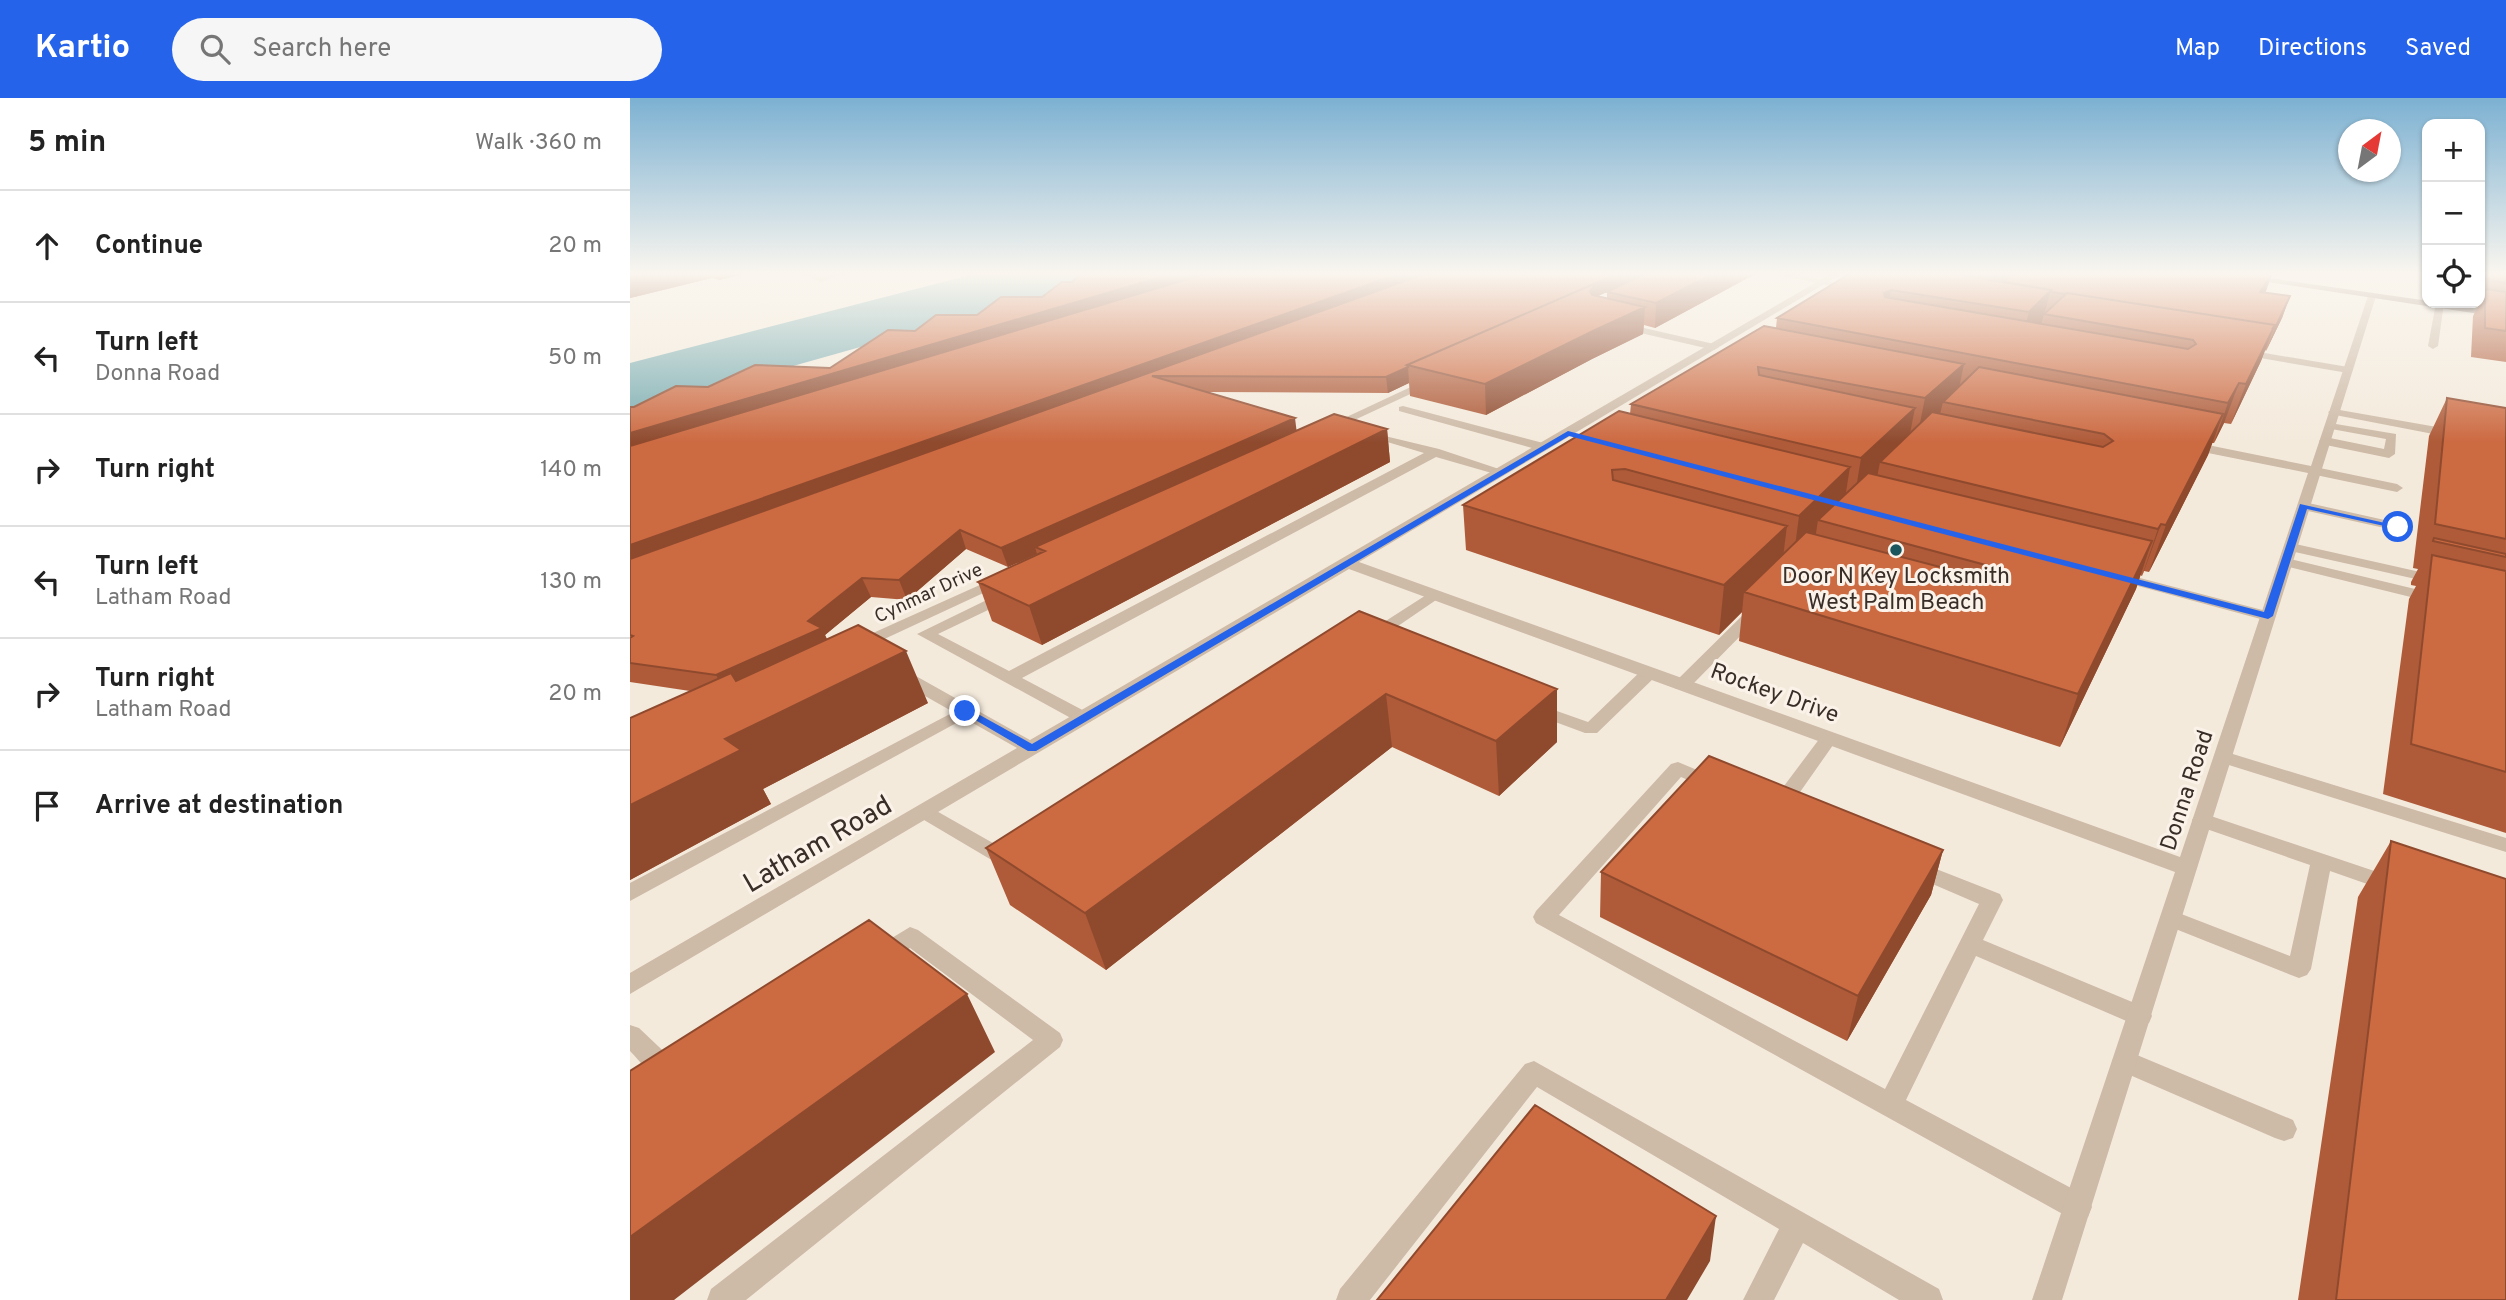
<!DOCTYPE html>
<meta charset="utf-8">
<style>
:root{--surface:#fff;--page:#f6f6f6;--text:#222;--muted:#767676;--line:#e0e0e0;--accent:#2563eb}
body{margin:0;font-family:Overpass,sans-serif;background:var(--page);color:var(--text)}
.controls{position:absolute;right:21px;top:21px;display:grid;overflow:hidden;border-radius:14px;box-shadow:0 2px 5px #0004}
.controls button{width:63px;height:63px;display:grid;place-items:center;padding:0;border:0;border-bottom:2px solid var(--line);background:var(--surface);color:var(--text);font:35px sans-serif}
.compass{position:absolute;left:1708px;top:21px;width:63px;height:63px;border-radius:50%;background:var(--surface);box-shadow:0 2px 5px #0004;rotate:32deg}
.stop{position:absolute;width:21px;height:21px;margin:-16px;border:5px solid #2563eb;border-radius:50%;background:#fff}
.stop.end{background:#2563eb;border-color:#fff;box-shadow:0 2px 7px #0008}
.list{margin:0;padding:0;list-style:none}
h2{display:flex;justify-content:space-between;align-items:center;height:91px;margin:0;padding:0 28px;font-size:30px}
h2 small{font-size:23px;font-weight:400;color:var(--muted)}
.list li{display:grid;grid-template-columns:46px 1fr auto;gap:21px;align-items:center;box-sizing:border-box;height:112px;padding:0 28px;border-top:2px solid var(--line)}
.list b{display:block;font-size:26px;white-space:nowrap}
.list p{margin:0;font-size:23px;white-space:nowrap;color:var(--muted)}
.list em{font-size:23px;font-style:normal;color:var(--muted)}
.icon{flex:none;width:38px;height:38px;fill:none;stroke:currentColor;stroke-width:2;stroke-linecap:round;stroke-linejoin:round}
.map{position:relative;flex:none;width:1876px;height:1202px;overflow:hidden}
header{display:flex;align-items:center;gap:42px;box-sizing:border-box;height:98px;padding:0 35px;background:var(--accent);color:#fff}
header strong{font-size:33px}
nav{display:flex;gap:38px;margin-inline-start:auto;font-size:24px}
.search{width:490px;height:63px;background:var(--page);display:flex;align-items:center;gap:18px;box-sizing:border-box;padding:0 24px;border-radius:38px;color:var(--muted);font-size:26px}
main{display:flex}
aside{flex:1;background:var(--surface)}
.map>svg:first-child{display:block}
.water{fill:#7aadb2}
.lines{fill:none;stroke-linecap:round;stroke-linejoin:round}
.lane{fill:#cdbaa7;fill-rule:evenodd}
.street{fill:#cdbaa7;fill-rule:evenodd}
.secondary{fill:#a08979;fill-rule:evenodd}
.wall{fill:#af5b39;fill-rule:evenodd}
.shaded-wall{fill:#8f4a2e}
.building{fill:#cc6a42;stroke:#8f4a2e;stroke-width:2}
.route{fill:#2563eb}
.poi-dot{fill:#1b555d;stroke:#fbf3e9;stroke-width:2.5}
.labels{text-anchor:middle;stroke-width:6;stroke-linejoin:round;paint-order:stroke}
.far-street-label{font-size:19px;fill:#392e28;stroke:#fbf3e9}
.poi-label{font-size:23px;fill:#392e28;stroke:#fbf3e9}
.street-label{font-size:23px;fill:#392e28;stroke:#fbf3e9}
.near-street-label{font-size:28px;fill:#392e28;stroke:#fbf3e9}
</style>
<header>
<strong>Kartio</strong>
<div class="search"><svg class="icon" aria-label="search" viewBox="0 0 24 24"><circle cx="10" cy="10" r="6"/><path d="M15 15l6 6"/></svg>Search here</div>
<nav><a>Map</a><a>Directions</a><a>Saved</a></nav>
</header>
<main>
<aside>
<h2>5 min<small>Walk · 360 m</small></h2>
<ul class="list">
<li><svg class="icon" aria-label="ahead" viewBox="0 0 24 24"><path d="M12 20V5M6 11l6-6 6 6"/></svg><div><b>Continue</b></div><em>20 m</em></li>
<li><svg class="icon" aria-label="left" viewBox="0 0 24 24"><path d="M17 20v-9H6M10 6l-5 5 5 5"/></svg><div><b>Turn left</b><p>Donna Road</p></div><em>50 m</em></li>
<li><svg class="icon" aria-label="right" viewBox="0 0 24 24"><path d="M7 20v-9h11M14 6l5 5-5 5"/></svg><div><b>Turn right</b></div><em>140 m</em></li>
<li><svg class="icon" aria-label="left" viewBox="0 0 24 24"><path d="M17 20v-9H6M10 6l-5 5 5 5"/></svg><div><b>Turn left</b><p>Latham Road</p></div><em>130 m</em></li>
<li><svg class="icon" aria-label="right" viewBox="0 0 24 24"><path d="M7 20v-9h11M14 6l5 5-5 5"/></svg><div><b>Turn right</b><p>Latham Road</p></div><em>20 m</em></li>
<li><svg class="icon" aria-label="arrive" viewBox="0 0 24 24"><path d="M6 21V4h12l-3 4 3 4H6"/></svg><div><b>Arrive at destination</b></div></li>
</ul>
</aside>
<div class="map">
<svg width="1876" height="1202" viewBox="0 0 1876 1202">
<rect width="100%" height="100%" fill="#f4eadc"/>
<path class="water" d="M348 175H493L0 314V265Z"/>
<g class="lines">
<path class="lane" d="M170 175 191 178 216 175 191 184Z
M1138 175H1159L1231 190 1227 193Z
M1806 205H1814L1808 248 1803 251 1798 248Z
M992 225 1084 246 1089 249 1084 252 989 230 987 228Z
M1611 251 1718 269 1723 272 1718 275 1607 256 1606 254Z
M773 308 917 346 919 349 913 353 769 313V309Z
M1704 311 1824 332 1830 336 1824 340 1700 316 1698 314Z
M1700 325 1766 336 1765 356 1759 360 1691 346 1689 343 1695 339 1754 351 1756 341 1696 330V326Z
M734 333 809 351 878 374 872 378 806 359 392 580 460 616 463 620 460 624H448L287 536 371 495H381L384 498 381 501 308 536 379 573 794 355 734 337Z
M1685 369 1767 386 1773 390 1767 394 1681 376 1679 373Z
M1674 404 1768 425 1775 429 1768 433 1669 411 1667 408Z
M1661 445 1808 478 1815 482 1808 486 1656 452 1654 449Z
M1656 460 1810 497 1813 500 1805 505 1651 467 1649 464 1651 461Z
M1487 474 1644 515 1646 518 1638 523 1482 481 1480 478Z
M804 492 812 497 809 500 749 541H737L735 538 737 535Z
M1126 508 1134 513 1132 516 1058 591H1046L1043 587 1046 583 1120 510Z
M1019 570 1025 571 1027 575 1025 579 967 635H955L901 615 898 611 907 606 958 624 1013 571Z
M335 608 344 613 341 617 0 803V785Z
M1199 634 1208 640 1156 714H1142L1139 709 1142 704 1193 636Z
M1593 653 1876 740V754L1586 663 1584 659 1586 655Z
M1048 664 1091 682 1094 686 1091 690H1077L1051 679 929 817 1255 991 1349 806 1277 775 1273 770 1277 765 1284 762 1291 765 1370 796 1373 802 1353 842 1519 911 1522 918 1519 925 1510 928 1501 925 1346 858 1276 1002 1458 1099 1462 1109 1458 1119 1448 1123 1438 1119 906 825 903 819 906 813 1041 666Z
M296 707 384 757 387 762 384 767 377 769 370 767 289 719 286 714 289 709Z
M1572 715 1768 781 1771 786 1768 791 1760 794 1700 773 1681 871 1677 877 1669 880 1661 877 1533 826 1530 820 1533 814 1541 812 1660 858 1680 767 1565 727 1562 722 1565 717Z
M280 829 288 832 430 935 433 942 430 949 116 1202H77L81 1191 403 942 280 850C267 858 257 869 242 864L238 858 242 852Z
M0 927 9 930 47 966 51 974 47 982C27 989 13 966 0 953Z
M1495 952 1663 1022 1667 1031 1663 1040 1654 1043 1645 1040 1486 971 1482 963 1486 955Z
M904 963 1309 1191 1313 1202H1269L1173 1145 1144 1202H1113L1149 1131 907 989 740 1202H706L710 1191 895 966Z"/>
<path class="street" d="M1202 175H1213L729 464 1550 759 1678 375 1558 351 1552 347 1558 343 1681 368 1738 198 1742 195 1746 198 1432 1202H1402L1545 774 719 471 0 896V875L387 650 265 581 263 577 265 573H277L400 642Z
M800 280 805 283 804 285 703 332 693 330Z
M372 477 377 478 379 481 377 484 235 550 229 552 221 547 223 544Z"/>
<path class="secondary" d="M1579 175H1604L1876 214V220Z"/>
</g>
<path class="wall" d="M0 175H119L89 182 82 180 0 200Z
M1127 175 1025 230 1014 227 1013 236 962 261 856 317 780 298 779 285 758 295 576 294 667 332 757 331 760 364 412 547 362 523 348 484 408 457 407 456 378 469 336 451 277 502 241 499 195 537 197 541 298 605 133 691 141 706 0 782V620L60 593 0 584V309H4L78 289 200 270 285 233 412 199 442 184ZM1003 182 977 194V200L968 198Z
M1221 175H1640L1635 195 1660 198 1652 220 1636 253 1635 252 1631 263 1601 326 1594 325 1584 345H1582L1578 357 1519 474 1514 473 1512 478 1510 477 1506 491 1430 649 1109 543 1112 514 1089 537 836 452 833 407 1000 316 1001 306 1146 230 1147 220Z
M1850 175H1876V264L1841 259 1843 218 1848 208 1843 207 1844 205H1850Z
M1817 300 1876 310V735L1753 696 1779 501 1786 488 1781 487V484L1788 471 1783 470 1799 338Z
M729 513 927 644 869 698 762 649 476 872 380 807 356 750Z
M1761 743 1876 1202H1668L1728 799Z
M1313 752 1301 797 1217 943 970 819 971 774Z"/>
<path class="shaded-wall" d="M0 175H81L82 180 0 200Z
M86 175H119L89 182Z
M545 175H590L0 355V335Z
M771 175H807L522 278 0 470V447Z
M989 175H1017L966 199 781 268Z
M1085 175H1127L1025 230 1026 205Z
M1361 175H1385L1351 205 1357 179Z
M1642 176 1635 196 1630 194Z
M1261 192 1255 225 1254 195Z
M1421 192 1411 227 1390 249 1399 214Z
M1660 198 1652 220 1636 253 1645 230Z
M1015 209 1013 236 962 261 856 317 855 286 963 233Z
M1645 227 1631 263 1601 326 1616 286Z
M1334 266 1326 305 1313 304 1309 320 1287 340 1295 300Z
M778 269 779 285 758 295 756 279Z
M1609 285 1594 325 1584 345 1598 305Z
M1285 310 1277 351 1250 364 1247 380 1224 403 1231 360Z
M1593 316 1578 357 1519 474 1536 427Z
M665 320 667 336 405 449 407 456 378 469 371 450Z
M757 331 760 364 412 547 399 508Z
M1220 369 1213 413 1188 422 1185 442 1163 464 1169 418Z
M1531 426 1514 473 1512 478 1528 431Z
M1157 428 1151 475 1114 494 1112 514 1089 537 1094 487Z
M330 432 336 451 277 502 269 482Z
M1522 443 1506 491 1430 649 1448 596Z
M232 480 241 499 195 537 201 551 98 598 86 577 178 523Z
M276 553 298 605 133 691 141 706 0 782V707L95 641Z
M927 591V644L869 698 866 643Z
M756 596 762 649 476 872 455 815Z
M1313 752 1301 797 1217 943 1228 898Z
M337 896 365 954 44 1202H0V1139Z
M1086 1118 1080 1163 1057 1202H1036Z"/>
<path class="building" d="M453 175H545L0 335V309H4L46 288 78 289 125 267 200 270 258 232 285 233 306 217H347L371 199H412L432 184H442Z
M578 175H771L0 447V348Z
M797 175H989L777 267 778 269 756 279 522 278 665 320 371 450 330 432 269 482 232 480 178 523 192 530 86 577 0 565V540L3 538 0 537V461Z
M1016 175H1085L1026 205 977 194Z
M1221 175H1319L1421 192 1399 214 1261 192 1254 195 1255 199 1558 251 1566 246 1563 242 1414 216 1437 195 1645 227 1616 286 1609 285 1598 305 1147 220Z
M1333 175H1361L1357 179Z
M1384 175H1640L1642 176 1630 194 1660 198 1645 230H1643L1645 227 1437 195 1435 196 1421 194V192L1374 184Z
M1856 175H1876V185L1856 181Z
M966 185 960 193 962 197 1015 209 963 233 855 286 777 267Z
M1855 191 1876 194V233L1855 230Z
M1134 228 1334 266 1295 300 1128 269 1129 277 1285 310 1231 360 1001 306Z
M1349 269 1593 316 1536 427 1531 426 1528 431 1250 364 1302 314 1473 349 1483 343 1474 336 1313 304Z
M1817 300 1876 310V441L1805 426Z
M989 313 1220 369 1169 418 995 371 982 372 983 382 1157 428 1094 487 833 407Z
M704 316 757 331 399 508 348 484 415 453 405 449Z
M1238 375 1522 443 1448 596 1114 494 1176 434 1360 482 1375 481 1377 476 1374 472 1188 422Z
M1804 440 1876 456V459L1803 443Z
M1802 457 1876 473V674L1781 646Z
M729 513 927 591 866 643 756 596 455 815 356 750Z
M228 527 276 553 95 641 111 652 0 707V620L101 575 106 583Z
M1079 658 1313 752 1228 898 971 774Z
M1761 743 1876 781V1202H1706Z
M239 822 337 896 0 1139V973Z
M905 1007 1086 1118 1036 1202H747Z"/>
<linearGradient id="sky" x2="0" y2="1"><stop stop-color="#7cb1d2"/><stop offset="0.51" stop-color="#faf6ef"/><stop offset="1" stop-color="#faf6ef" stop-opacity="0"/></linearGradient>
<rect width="1876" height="344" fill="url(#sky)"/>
<path class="route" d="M938 333 1634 514 1670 406 1773 429 1768 431 1677 411 1643 518 1638 521 939 338 406 653H398L330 613 339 611 402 646Z"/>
<circle class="poi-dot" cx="1266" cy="452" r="7"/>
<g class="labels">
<g class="far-street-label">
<text transform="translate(298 494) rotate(-25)" y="7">Cynmar Drive</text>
</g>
<g class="poi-label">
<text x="1266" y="485">Door N Key Locksmith<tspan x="1266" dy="26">West Palm Beach</tspan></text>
</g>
<g class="street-label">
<text transform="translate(1145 594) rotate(20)" y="8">Rockey Drive</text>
<text transform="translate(1556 692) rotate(-72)" y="8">Donna Road</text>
</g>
<g class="near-street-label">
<text transform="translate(187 745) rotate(-30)" y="10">Latham Road</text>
</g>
</g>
</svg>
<div class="controls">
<button>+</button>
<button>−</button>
<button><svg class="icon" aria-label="locate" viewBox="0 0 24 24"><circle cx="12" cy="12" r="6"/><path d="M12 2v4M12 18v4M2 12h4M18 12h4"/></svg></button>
</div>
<svg class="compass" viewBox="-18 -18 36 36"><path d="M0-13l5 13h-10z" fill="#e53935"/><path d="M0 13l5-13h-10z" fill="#767676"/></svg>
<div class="stop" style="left:1768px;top:429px"></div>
<div class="stop end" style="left:335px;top:613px"></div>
</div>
</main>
